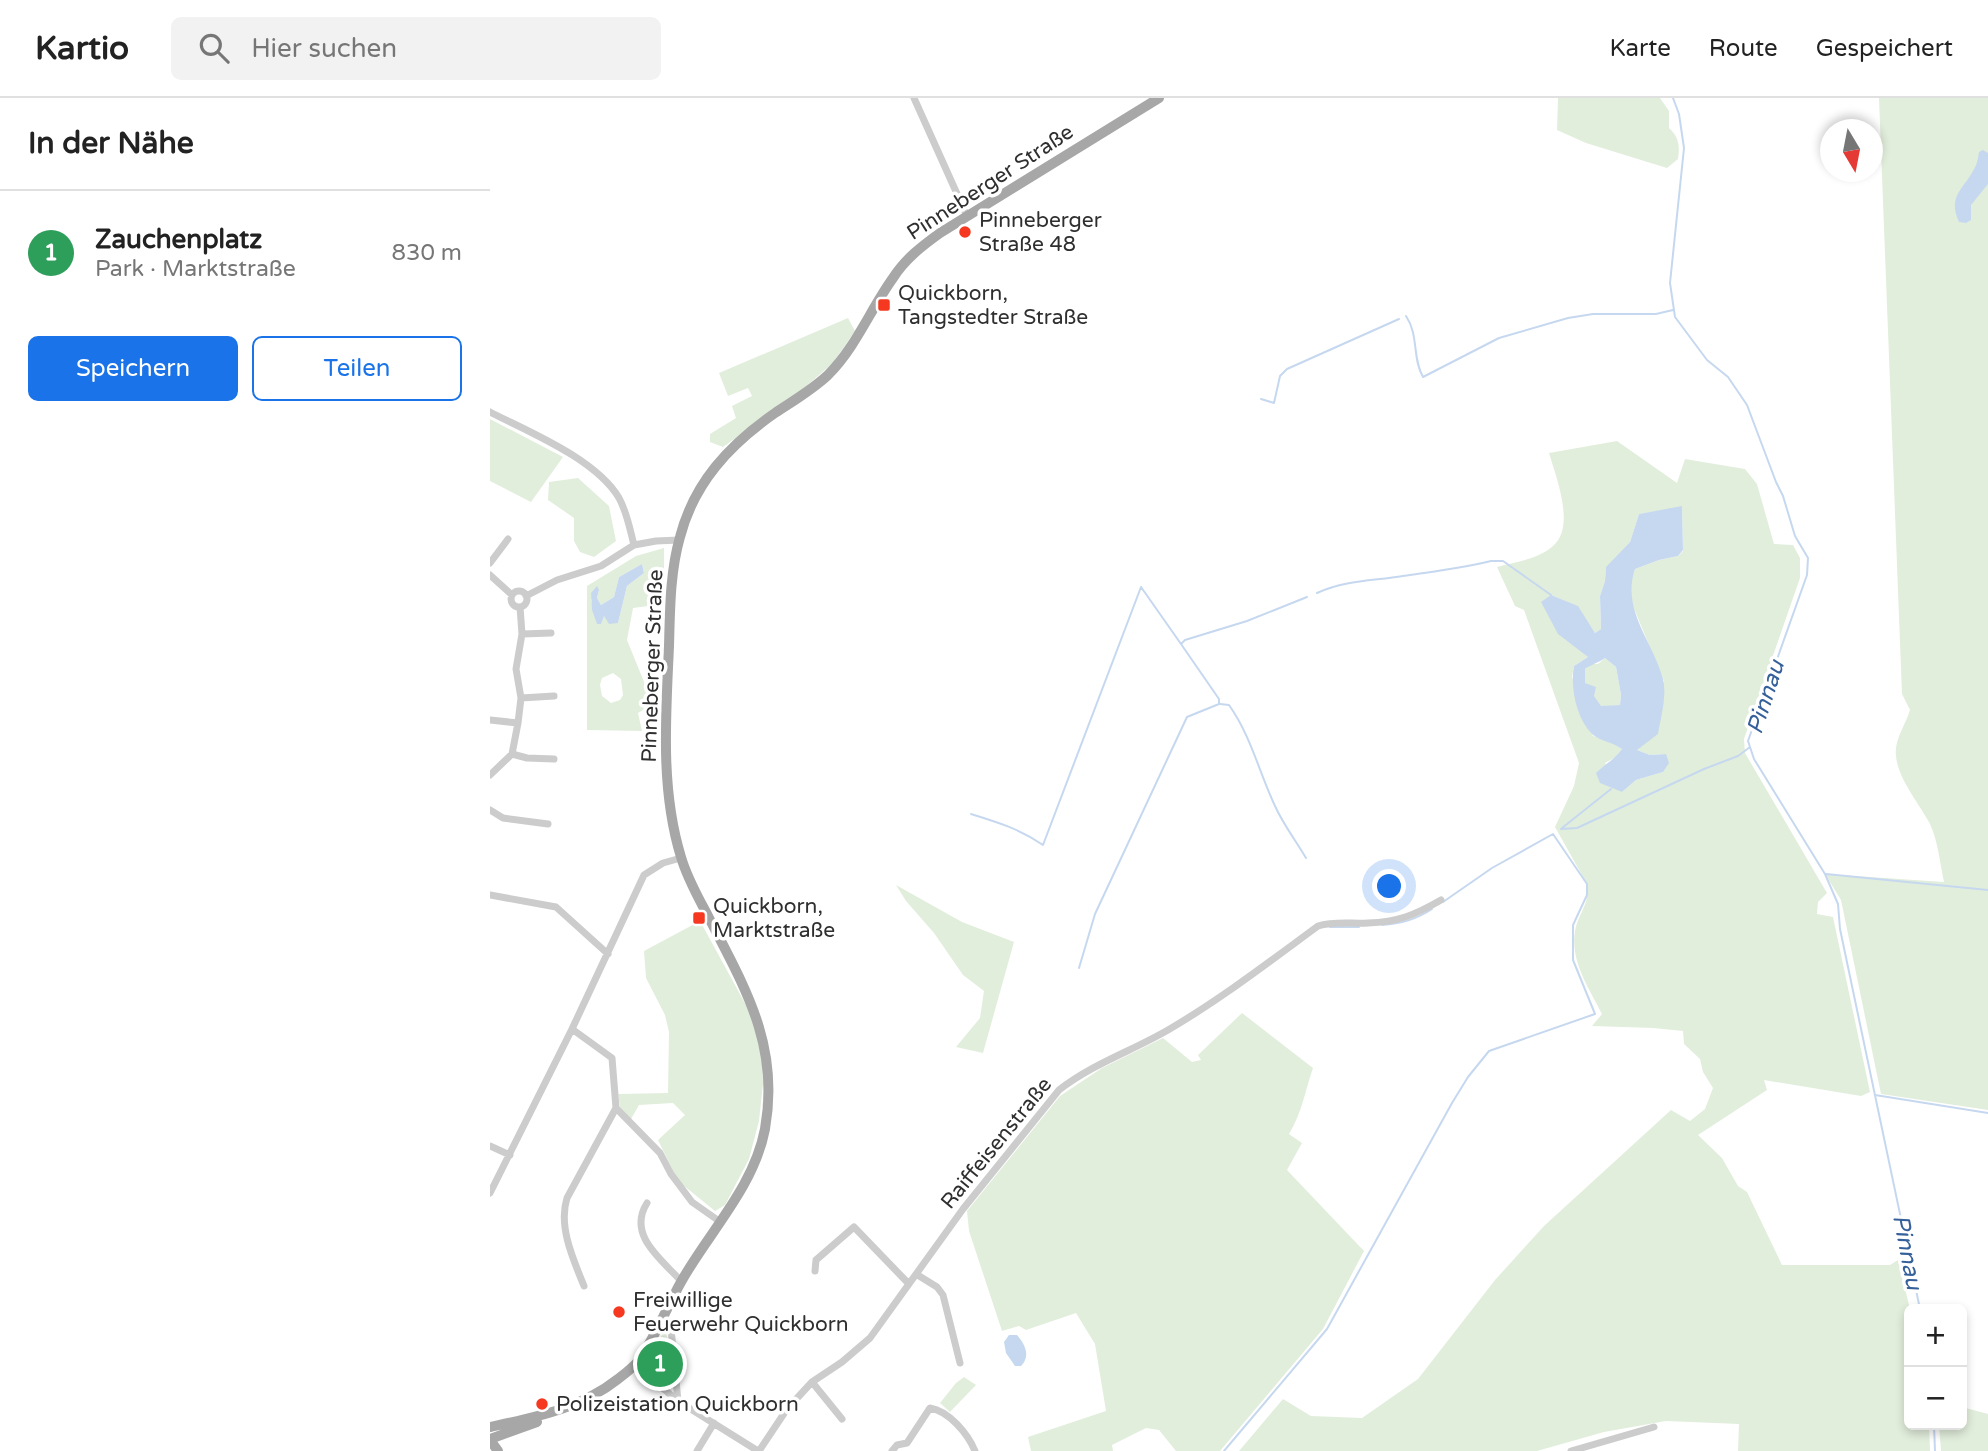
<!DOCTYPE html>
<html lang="de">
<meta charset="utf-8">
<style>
:root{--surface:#fff;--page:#f2f2f2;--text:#222;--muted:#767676;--line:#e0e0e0;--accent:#1a73e8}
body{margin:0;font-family:"Varela Round",sans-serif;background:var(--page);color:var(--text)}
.controls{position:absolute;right:21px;bottom:21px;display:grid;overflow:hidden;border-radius:10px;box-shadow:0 4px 10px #0003}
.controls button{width:63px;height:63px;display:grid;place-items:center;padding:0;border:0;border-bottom:2px solid var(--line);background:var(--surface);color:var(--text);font:35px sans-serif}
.compass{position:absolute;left:1330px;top:21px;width:63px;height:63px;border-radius:50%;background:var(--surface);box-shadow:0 4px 10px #0003;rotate:170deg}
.you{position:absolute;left:900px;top:789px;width:24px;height:24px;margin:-18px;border:5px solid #fff;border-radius:50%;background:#1a73e8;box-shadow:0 0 0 10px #1a73e833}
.badge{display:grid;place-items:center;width:46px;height:46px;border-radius:50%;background:var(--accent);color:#fff;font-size:23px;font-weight:700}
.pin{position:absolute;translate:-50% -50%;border:4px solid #fff;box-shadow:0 2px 7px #0006}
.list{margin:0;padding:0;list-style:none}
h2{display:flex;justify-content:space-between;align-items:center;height:91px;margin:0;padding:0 28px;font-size:30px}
h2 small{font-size:23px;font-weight:400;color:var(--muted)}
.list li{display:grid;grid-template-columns:46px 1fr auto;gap:21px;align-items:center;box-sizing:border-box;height:126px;padding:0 28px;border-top:2px solid var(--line)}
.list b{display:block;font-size:26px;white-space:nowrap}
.list p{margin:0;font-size:23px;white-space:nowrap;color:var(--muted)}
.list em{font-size:23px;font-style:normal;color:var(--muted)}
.actions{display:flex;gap:14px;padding:21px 28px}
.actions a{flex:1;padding:16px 0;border:2px solid var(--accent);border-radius:10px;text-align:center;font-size:24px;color:var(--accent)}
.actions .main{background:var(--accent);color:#fff}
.icon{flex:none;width:38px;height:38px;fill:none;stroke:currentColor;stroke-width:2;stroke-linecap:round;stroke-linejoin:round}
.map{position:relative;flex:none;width:1498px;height:1353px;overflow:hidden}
header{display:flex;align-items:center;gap:42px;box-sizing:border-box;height:98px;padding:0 35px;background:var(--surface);border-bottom:2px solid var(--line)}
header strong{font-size:33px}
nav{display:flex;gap:38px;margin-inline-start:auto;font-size:24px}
.search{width:490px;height:63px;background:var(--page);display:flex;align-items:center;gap:18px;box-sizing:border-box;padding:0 24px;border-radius:10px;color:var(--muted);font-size:26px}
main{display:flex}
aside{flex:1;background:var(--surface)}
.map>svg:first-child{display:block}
.green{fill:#e2eedc;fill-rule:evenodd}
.water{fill:#c6d8ef;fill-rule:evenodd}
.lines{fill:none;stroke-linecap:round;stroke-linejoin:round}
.stream{stroke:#c6d8ef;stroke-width:2}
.minor{stroke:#ccc;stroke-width:7}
.major{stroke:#a7a7a7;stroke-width:10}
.poi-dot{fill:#f63821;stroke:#fff;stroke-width:2.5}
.labels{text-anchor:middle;stroke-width:7;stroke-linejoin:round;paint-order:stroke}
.street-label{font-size:21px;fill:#2f2f2f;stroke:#fff}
.poi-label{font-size:21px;fill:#2f2f2f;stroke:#fff;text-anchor:start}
.water-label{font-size:23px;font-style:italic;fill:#35609a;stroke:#fff}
</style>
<header>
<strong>Kartio</strong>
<div class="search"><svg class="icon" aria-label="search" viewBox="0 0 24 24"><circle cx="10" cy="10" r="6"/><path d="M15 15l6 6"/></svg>Hier suchen</div>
<nav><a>Karte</a><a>Route</a><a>Gespeichert</a></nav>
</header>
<main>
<aside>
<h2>In der Nähe<small></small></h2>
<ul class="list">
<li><span class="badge" style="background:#2e9e5b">1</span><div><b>Zauchenplatz</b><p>Park · Marktstraße</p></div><em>830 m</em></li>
</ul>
<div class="actions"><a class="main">Speichern</a><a>Teilen</a></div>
</aside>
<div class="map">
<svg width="1498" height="1353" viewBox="0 0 1498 1353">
<rect width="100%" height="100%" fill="#fff"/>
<path class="green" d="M1068 0H1170L1179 13V30C1189 39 1190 48 1188 61L1177 70 1096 45 1067 32Z
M1389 0H1498V1012L1391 996 1351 802 1335 776 1454 784C1450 766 1448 743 1440 726 1429 705 1408 681 1406 658 1404 642 1415 628 1420 612L1412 596Z
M358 220 365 233 342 266 308 295 233 349 220 344V336L246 320 242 308 262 298 258 290 238 298 229 275Z
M0 321 73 359 41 404 0 383Z
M1127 343 1187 385 1195 361 1255 371 1267 386 1284 446 1303 447 1310 460V480L1254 641 1255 655 1337 795 1328 804 1327 816 1343 819 1380 994 1371 998 1274 982 1277 992 1208 1037 1232 1060 1248 1088 1257 1094 1292 1167H1400L1408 1162 1420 1211 1419 1327H1439L1440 1353H1248L1249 1326 1176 1323 1114 1334 1047 1353H749L793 1301 821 1318 872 1320 928 1281 1005 1182 1054 1128 1181 1012 1200 1023 1215 1011 1223 990 1213 974 1210 961 1194 946 1193 933 1163 930 1102 928 1112 916C1099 890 1080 863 1085 833 1088 816 1101 804 1097 786L1065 729 1084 688 1089 665 1034 512 1025 508 1007 469C1025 464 1049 461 1063 448 1086 429 1066 379 1059 355ZM1192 409 1193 453 1188 458 1169 462 1145 471 1140 485V501L1174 583 1147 652 1160 657 1175 656 1173 674 1146 682 1132 694 1115 665 1126 659 1132 651 1123 644 1103 638 1082 579 1084 568 1098 559C1093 552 1087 549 1080 544 1062 531 1062 518 1061 497L1087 508 1105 535 1111 531 1110 498 1115 483 1116 470 1140 444 1149 416Z
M88 380 119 408 126 443 104 459 90 454 84 443V420L58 402 59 384Z
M174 450V506L143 510 137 542 163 606 148 615 152 633 97 632V488L146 458ZM152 466 154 475 137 488 128 525 113 518 107 526 101 502 109 492 107 500 111 507 124 499 129 479ZM123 575 131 581 133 597 130 602 121 605 112 598 110 587 112 580Z
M1115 560 1126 569 1131 597 1130 607 1111 609 1095 585V571L1102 566H1108Z
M406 787 472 824 524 844 493 955 466 949 490 920 494 893 473 877 444 835 416 803Z
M210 823 262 918 272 953 273 986 269 1023 259 1061 235 1107 225 1113 188 1083 168 1042 195 1017 183 1005 149 1007 141 1021 130 1009 128 996 178 995 179 934 175 917 156 880 154 853Z
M752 915 823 970C815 993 812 1015 799 1036L812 1045 797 1072 874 1153 833 1231 730 1353H686L669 1332 656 1330 622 1347 623 1353H541L538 1339 616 1313 605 1246 586 1215 536 1232 529 1228 512 1233 479 1133 477 1113 570 998 612 970 673 940 702 964 711 962 708 957Z
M176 1230 181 1290 162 1275 161 1257Z
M474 1279 486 1287 460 1314 450 1305 466 1285Z
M1472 1309 1498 1316V1353H1451L1449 1327H1472Z"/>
<path class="water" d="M1493 52 1498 55V86L1481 107V122L1476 125 1469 124C1457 98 1474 91 1484 71 1487 67 1488 60 1489 54Z
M1192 408 1193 452 1188 458 1169 462 1145 471C1131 512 1163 543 1173 581 1177 598 1171 619 1168 636L1147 652 1160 657 1176 656 1179 665 1173 674 1146 682 1132 694 1110 685 1106 675C1115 666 1125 661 1132 651 1123 644 1109 643 1102 636 1086 620 1080 589 1084 568L1098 559 1068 536 1051 504 1061 497 1088 508 1105 535 1111 531 1110 498 1115 483 1116 469 1140 444 1149 416ZM1115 560 1126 569 1131 597 1130 607 1111 608 1104 598 1106 589 1095 585V571C1102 566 1108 565 1115 560Z
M152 466 154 475 137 488 128 525 119 526 114 518 111 526H107L102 512 101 495 107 488 109 492 107 500 111 507 124 499 129 479Z
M519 1237H527C535 1246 541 1258 531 1268H525L516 1255 514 1244Z"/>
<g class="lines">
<path class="stream" d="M1183 0 1189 16 1194 50 1180 185 1185 219 1217 262 1238 279 1257 307 1286 384 1293 398 1305 438 1318 460 1317 477 1258 643 1264 661 1335 776 1348 806 1350 831 1430 1211
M916 218C929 237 922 260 933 279L1009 240 1078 220 1103 216H1166L1183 212
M771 301 784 305 790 278 797 271 909 221
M827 495C856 482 883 483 913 478 942 474 972 470 1001 463H1013L1061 497
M730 606 739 607C761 638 769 674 785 708 793 726 806 743 816 760
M481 716C507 724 530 731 553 747L651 489 691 546 695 542 757 523 817 499
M1072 730 1121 691
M1071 731 1087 730 1214 671 1248 658 1260 649
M1336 776 1498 792
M892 827C911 826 927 821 942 811
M840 829H869
M589 870 605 816 697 619 729 606V601L691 546
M1385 997 1498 1015
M1444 1327 1445 1353
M734 1353 837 1231 962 1005 978 979 999 953 1105 916 1083 862V827L1097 797V786L1063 736 1002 770 953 804"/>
<path class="minor" d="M424 0 477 118
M0 314C39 334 106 361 129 400 137 414 140 432 144 447
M0 465 18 441
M0 477 22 497
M21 501a8 8 0 1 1 16 0a8 8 0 1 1-16 0Z
M36 498 67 482 111 468 144 447 166 443 189 442
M32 536 61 535
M31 600 64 598
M0 622 28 625
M22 656 37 660 64 661
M0 677 22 656 28 625 31 600 26 571 32 536 30 509
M0 712 13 720 58 726
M0 797 66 809 118 856
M82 931 122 960 126 1010 77 1100C68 1128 83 1161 94 1188
M126 1010 170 1055 181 1076 202 1104 229 1123
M0 1048 20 1057
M0 1095 82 931 154 777 173 765 191 760
M157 1105C137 1137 171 1161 191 1183
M325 1173 326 1162 364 1129 418 1185
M426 1176 447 1189 453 1197 470 1265
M181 1230 188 1303
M145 1267 188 1303 268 1353
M322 1284 352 1321
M207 1353 224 1325
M269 1353 297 1311 322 1284 352 1264 380 1240 473 1111 569 992C602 966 642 953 678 932 731 901 779 864 828 828 844 823 862 826 878 825 908 824 925 817 951 802
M402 1353 407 1347 417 1345 440 1310C459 1313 478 1336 485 1353
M1081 1353 1164 1329"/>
<path class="major" d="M0 1329C46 1319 90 1311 128 1281 136 1275 144 1269 150 1261 166 1237 177 1209 191 1184 219 1134 264 1089 275 1031 290 947 255 890 218 818 208 799 197 780 191 759 170 691 176 617 179 548 180 512 180 474 190 439 204 385 239 347 285 315 303 303 322 292 338 277 366 249 380 212 403 180 415 161 432 148 450 135L669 0
M0 1341 47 1324
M0 1342 8 1353"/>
</g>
<g class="poi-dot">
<circle cx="475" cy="134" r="7"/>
<rect x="387" y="200" width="14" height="14" rx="3.5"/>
<rect x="202" y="813" width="14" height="14" rx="3.5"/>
<circle cx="129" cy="1214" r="7"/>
<circle cx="52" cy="1306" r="7"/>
</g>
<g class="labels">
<g class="street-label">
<text transform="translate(500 84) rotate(-33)" y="7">Pinneberger Straße</text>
<text transform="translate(162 568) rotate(-88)" y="7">Pinneberger Straße</text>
<text transform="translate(506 1045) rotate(-51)" y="7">Raiffeisenstraße</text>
</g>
<g class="poi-label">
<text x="489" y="129">Pinneberger<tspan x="489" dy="24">Straße 48</tspan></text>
<text x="408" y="202">Quickborn,<tspan x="408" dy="24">Tangstedter Straße</tspan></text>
<text x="223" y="815">Quickborn,<tspan x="223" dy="24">Marktstraße</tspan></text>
<text x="143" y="1209">Freiwillige<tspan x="143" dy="24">Feuerwehr Quickborn</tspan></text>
<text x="66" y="1313">Polizeistation Quickborn</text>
</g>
<g class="water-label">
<text transform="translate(1275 599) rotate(-72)" y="8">Pinnau</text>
<text transform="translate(1418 1154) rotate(79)" y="8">Pinnau</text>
</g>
</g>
</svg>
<div class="controls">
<button>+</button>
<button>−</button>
</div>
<svg class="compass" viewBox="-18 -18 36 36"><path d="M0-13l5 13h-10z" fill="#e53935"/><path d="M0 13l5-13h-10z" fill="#767676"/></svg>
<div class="you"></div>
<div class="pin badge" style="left:170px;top:1266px;background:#2e9e5b">1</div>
</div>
</main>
